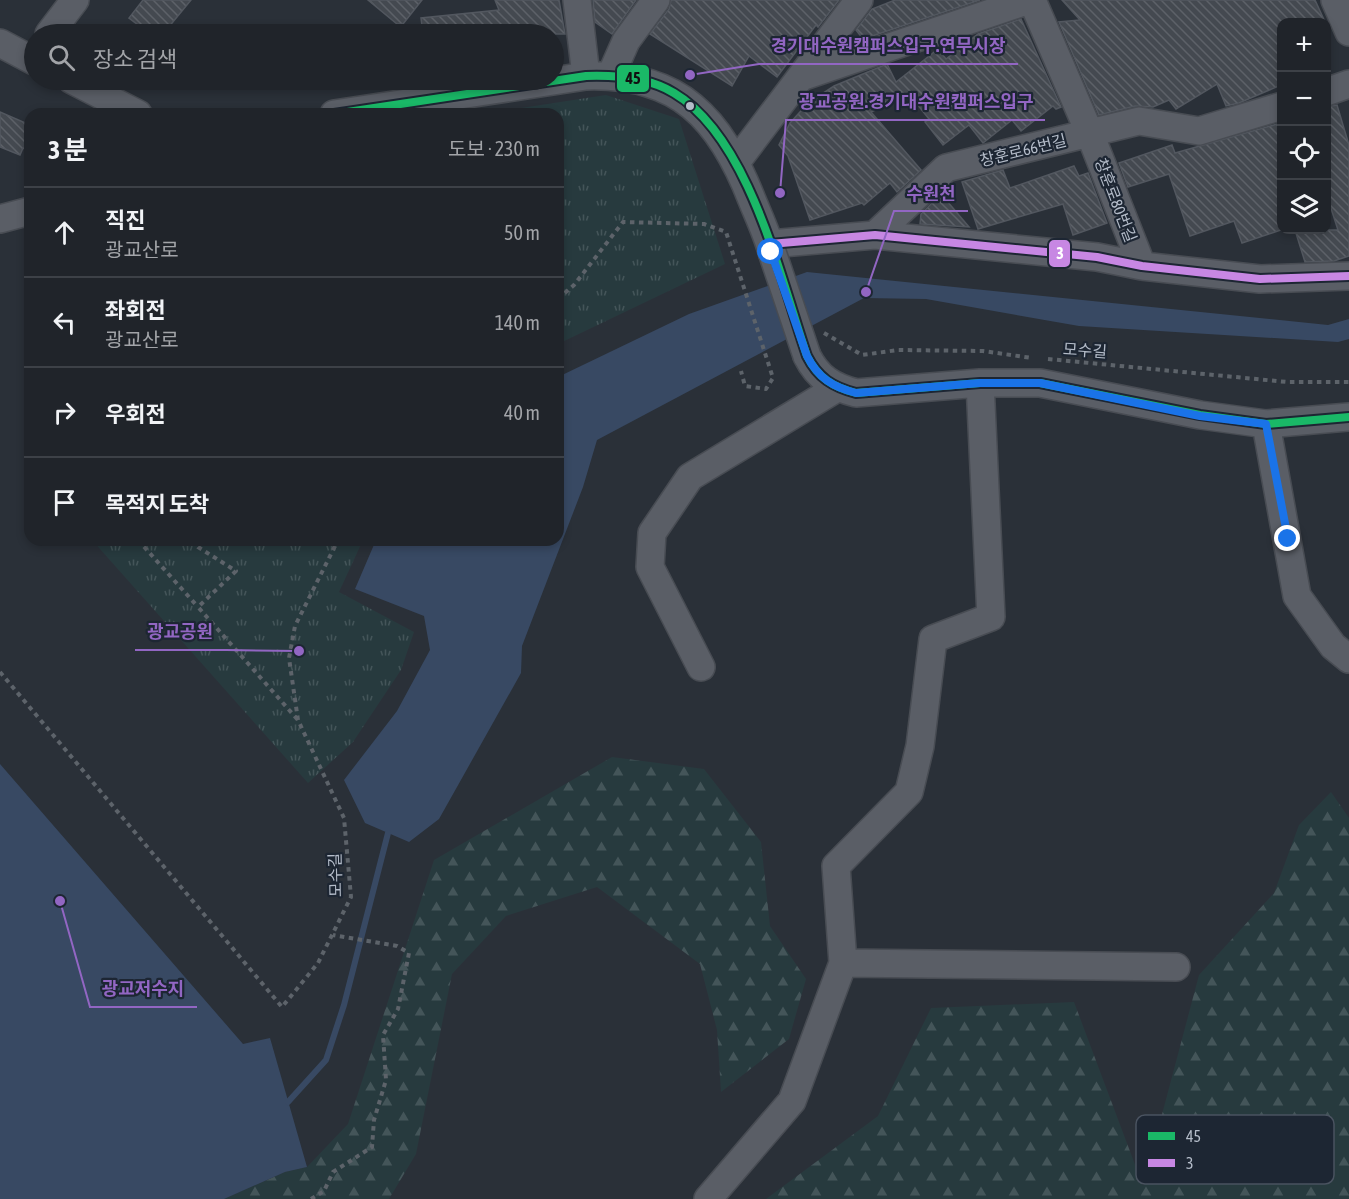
<!DOCTYPE html>
<html lang="ko">
<meta charset="utf-8">
<style>
:root{--surface:#20242a;--page:#282c32;--text:#f1f3f6;--muted:#a2a4a8;--line:#3d4147}
body{margin:0;font-family:"Asap Condensed","Noto Sans KR",sans-serif;background:var(--page);color:var(--text)}
.controls{position:absolute;right:18px;top:18px;display:grid;overflow:hidden;border-radius:12px;box-shadow:0 3px 9px #0003}
.controls button{width:54px;height:54px;display:grid;place-items:center;padding:0;border:0;border-bottom:2px solid var(--line);background:var(--surface);color:var(--text);font:30px sans-serif}
.stop{position:absolute;width:18px;height:18px;margin:-14px;border:4px solid #1a73e8;border-radius:50%;background:#fff}
.stop.end{background:#1a73e8;border-color:#fff;box-shadow:0 2px 6px #0008}
.list{margin:0;padding:0;list-style:none}
h2{display:flex;justify-content:space-between;align-items:center;height:78px;margin:0;padding:0 24px;font-size:26px}
h2 small{font-size:20px;font-weight:400;color:var(--muted)}
.list li{display:grid;grid-template-columns:39px 1fr auto;gap:18px;align-items:center;box-sizing:border-box;height:90px;padding:0 24px;border-top:2px solid var(--line)}
.list b{display:block;font-size:22px;white-space:nowrap}
.list p{margin:0;font-size:20px;white-space:nowrap;color:var(--muted)}
.list em{font-size:20px;font-style:normal;color:var(--muted)}
.icon{flex:none;width:33px;height:33px;fill:none;stroke:currentColor;stroke-width:2;stroke-linecap:round;stroke-linejoin:round}
.map{position:relative;flex:none;width:1349px;height:1199px;overflow:hidden}
.search{position:absolute;background:var(--surface);box-shadow:0 3px 9px #0003;left:24px;top:24px;width:540px;height:66px;display:flex;align-items:center;gap:15px;box-sizing:border-box;padding:0 21px;border-radius:33px;color:var(--muted);font-size:22px}
.panel{position:absolute;background:var(--surface);box-shadow:0 3px 9px #0003;left:24px;top:108px;width:540px;height:438px;border-radius:18px}
.map>svg:first-child{display:block}
.forest{fill:url(#forest-firs)}
.park{fill:url(#park-tufts)}
.water{fill:#384963}
.lines{fill:none;stroke-linecap:round;stroke-linejoin:round}
.stream{stroke:#384963;stroke-width:6}
.building{fill:url(#building-back-hatch);stroke:#52575f;stroke-width:1.5}
.minor-casing{stroke:#484c53;stroke-width:30}
.path{stroke:#5d636a;stroke-width:4;stroke-dasharray:4.5 4.5;stroke-linecap:butt}
.minor{stroke:#5a5e66;stroke-width:27}
.minor-bridge-casing{stroke:#484c53;stroke-width:30;stroke-linecap:butt}
.minor-bridge{stroke:#5a5e66;stroke-width:27}
.bus-1-casing{stroke:#1d2633;stroke-width:12}
.bus-2-casing{stroke:#1d2633;stroke-width:12}
.bus-1{stroke:#1ab867;stroke-width:8}
.bus-2{stroke:#c787e3;stroke-width:8}
.route{stroke:#1a73e8;stroke-width:8}
.bus-dot{fill:#b4bcc9;stroke:#1d2633;stroke-width:2}
.labels{text-anchor:middle;stroke-width:4.5;stroke-linejoin:round;paint-order:stroke}
.street-label{font-size:16px;fill:#b4bcc9;stroke:#1d2633}
.key{fill:#1d2633;stroke:#4a5360;stroke-width:1.5}
.key-label{font-size:16px;fill:#b4bcc9}
.leader{fill:none;stroke:#9266c3;stroke-width:2}
.callout-dot{fill:#9266c3;stroke:#1d2633;stroke-width:2}
.callout-label{font-size:18px;text-anchor:middle;font-weight:bold;fill:#9266c3;stroke:#1d2633;stroke-width:4.5;stroke-linejoin:round;paint-order:stroke}
.line-badge{stroke:#1d2633;stroke-width:2}
.badge-label{font-size:16px;text-anchor:middle;font-weight:bold;fill:#fff}
.pale-badge-label{font-size:16px;text-anchor:middle;font-weight:bold;fill:#111}
</style>
<div class="map">
<svg width="1349" height="1199" viewBox="0 0 1349 1199">
<defs>
<pattern id="forest-firs" width="22" height="20" patternUnits="userSpaceOnUse" patternTransform="scale(1.5)"><rect width="22" height="20" fill="#273a3e"/><path d="M5 1l3.5 6h-7zM16 11l3.5 6h-7z" fill="#445559"/></pattern>
<pattern id="park-tufts" width="24" height="20" patternUnits="userSpaceOnUse" patternTransform="scale(1.5)"><rect width="24" height="20" fill="#273a3e"/><path d="M3 7l-1-3M5 7V3M7 7l1-3M15 17l-1-3M17 17v-4M19 17l1-3" fill="none" stroke="#445559"/></pattern>
<pattern id="building-back-hatch" width="6" height="6" patternUnits="userSpaceOnUse" patternTransform="scale(1.5)"><rect width="6" height="6" fill="#444950"/><path d="M-1 5l2 2M0 0l6 6M5-1l2 2" fill="none" stroke="#5d6168"/></pattern>
</defs>
<rect width="100%" height="100%" fill="#2a3038"/>
<path class="forest" d="M612 757 704 769 761 842 770 926 806 979 789 1039 721 1092 717 1030 700 964 597 887 506 916 452 974 416 1154 389 1199H224L285 1172 307 1167 348 1124 434 860Z
M1331 792 1349 818V1199H766L878 1116 931 1008 1074 1002 1143 1186 1199 975 1274 893 1299 825Z"/>
<path class="park" d="M606 95 679 119 725 264 558 344V114H481Z
M92 540H363L339 592 414 632 401 670 353 742 308 783Z"/>
<path class="water" d="M807 272 1328 325 1349 319V339L1338 342 1079 326 926 299 864 298 597 440 583 487 522 646 521 673 439 819 409 842 365 823 344 780 397 711 430 650 424 616 355 589 376 540H558V377L689 314Z
M0 764 243 1044 270 1038 307 1167 285 1172 224 1199H0Z"/>
<g class="lines">
<path class="stream" d="M288 1102 326 1060 344 1005 388 833"/>
</g>
<path class="building" d="M143 0H191L163 34H150L129 18Z
M368 0H422L403 24H397Z
M495 0H559L565 34H423L421 18 499 10Z
M593 0H636L612 34 595 22Z
M671 0H839L818 27 816 25 777 77 749 56 732 86 650 34 669 9Z
M895 0H980L863 39 856 30 872 9Z
M1062 0H1315L1325 22H1281V85L1239 103 1226 106 1217 84 1176 109 1169 100 1153 107 1135 106 1099 115 1059 22 1080 20Z
M1021 19 1061 107 1056 109 1053 106 1021 131 1012 120 983 143 969 125 943 145 925 122 929 119 909 94 871 112 921 170 897 192 890 183 864 205 862 203 810 220 788 156 779 145 790 123 808 103 834 86 887 64 896 82 938 49 946 59 978 34Z
M1337 105 1349 145V256L1334 261 1305 262 1295 230H1338L1326 193V107Z
M0 112 30 125V151L23 148 20 155 0 147Z
M1281 123V230L1242 243 1234 221 1190 236 1169 174 1128 187 1119 163 1172 145 1175 153Z
M1074 166 1079 176 1088 173 1107 223 1073 235 1063 204 978 229 962 182 1003 170 1010 188Z
M941 194 969 227 920 224 921 214Z"/>
<g class="lines">
<defs>
<path id="minor" d="M577 0 586 76
M1032 0 1090 134 1142 266
M1335 0 1349 32
M49 34 75 0
M0 43 34 61
M611 75 626 41 656 0
M801 77 1029 0
M72 80 138 114
M1326 92 1349 84
M334 114 586 76C679 73 720 118 752 200 759 217 767 234 772 252
M737 161 859 0
M0 219 30 211
M875 235 946 168 1139 121 1199 131 1282 106
M770 244 875 235 1097 257 1142 266 1260 279 1349 276
M807 356C818 378 833 387 856 393L980 383H1040L1200 415 1266 424 1349 417
M1266 424 1297 596 1333 646 1349 659
M701 667 650 567 652 533 690 477 837 388
M843 963 1176 967
M708 1199 792 1101 843 963 836 866 909 792 920 746 933 639 991 617 980 383"/>
</defs>
<use href="#minor" class="minor-casing"/>
<path class="path" d="M558 299 574 285 623 222 704 224 726 232 773 378 766 389 745 386 741 371
M824 333 862 355 898 350 983 351 1032 358
M1048 359 1287 382H1349
M138 540 198 607
M192 540 198 547 236 571 198 607 298 720
M0 672 282 1007 318 963 351 897 344 818 298 720 289 658 295 626 338 540
M311 1199 324 1191 333 1172 372 1147 374 1120 386 1080 383 1035 398 1009 409 953 397 946 333 935"/>
<use href="#minor" class="minor"/>
<defs>
<path id="minor-bridge" d="M772 252 807 356"/>
</defs>
<use href="#minor-bridge" class="minor-bridge-casing"/>
<use href="#minor-bridge" class="minor-bridge"/>
<defs>
<path id="bus-1" d="M334 114 586 76C615 75 648 77 674 93 749 137 780 277 807 356 818 378 833 387 856 393L980 383H1040L1200 415 1266 424 1349 417"/>
<path id="bus-2" d="M770 244 875 235 1097 257 1142 266 1260 279 1349 276"/>
</defs>
<use href="#bus-1" class="bus-1-casing"/>
<use href="#bus-2" class="bus-2-casing"/>
<use href="#bus-1" class="bus-1"/>
<use href="#bus-2" class="bus-2"/>
</g>
<g class="lines">
<path class="route" d="M771 252 807 356C818 378 833 387 856 393L980 383H1040L1200 416 1266 424 1288 539"/>
</g>
<circle class="bus-dot" cx="690" cy="106" r="5"/>
<g class="labels">
<g class="street-label">
<text transform="translate(1023 150) rotate(-14)" y="6">창훈로66번길</text>
<text transform="translate(1116 200) rotate(69)" y="6">창훈로80번길</text>
<text transform="translate(1085 350) rotate(4)" y="6">모수길</text>
<text transform="translate(335 875) rotate(-91)" y="6">모수길</text>
</g>
</g>
<rect x="1136" y="1115" width="198" height="69" rx="9" class="key"/>
<rect x="1148" y="1132" width="27" height="8" fill="#1ab867"/>
<rect x="1148" y="1159" width="27" height="8" fill="#c787e3"/>
<g class="key-label">
<text x="1186" y="1142">45</text>
<text x="1186" y="1169">3</text>
</g>
<path class="leader" d="M690 75L759 64H1018M780 193L786 120H1045M866 292L894 211H968M299 651L226 650H135M60 901L90 1007H197"/>
<g class="callout-dot">
<circle cx="690" cy="75" r="6"/>
<circle cx="780" cy="193" r="6"/>
<circle cx="866" cy="292" r="6"/>
<circle cx="299" cy="651" r="6"/>
<circle cx="60" cy="901" r="6"/>
</g>
<g class="callout-label">
<text x="888" y="52">경기대수원캠퍼스입구.연무시장</text>
<text x="916" y="108">광교공원.경기대수원캠퍼스입구</text>
<text x="931" y="200">수원천</text>
<text x="180" y="638">광교공원</text>
<text x="143" y="995">광교저수지</text>
</g>
<g class="line-badge">
<rect x="616" y="64" width="34" height="29" rx="6" fill="#1ab867"/>
<rect x="1048" y="239" width="23" height="29" rx="6" fill="#c787e3"/>
</g>
<g class="badge-label">
<text x="1060" y="259">3</text>
</g>
<g class="pale-badge-label">
<text x="633" y="84">45</text>
</g>
</svg>
<div class="controls">
<button>+</button>
<button>−</button>
<button><svg class="icon" aria-label="locate" viewBox="0 0 24 24"><circle cx="12" cy="12" r="6"/><path d="M12 2v4M12 18v4M2 12h4M18 12h4"/></svg></button>
<button><svg class="icon" aria-label="layers" viewBox="0 0 24 24"><path d="M12 4l9 5-9 5-9-5zM3 14l9 5 9-5"/></svg></button>
</div>
<div class="stop" style="left:771px;top:252px"></div>
<div class="stop end" style="left:1288px;top:539px"></div>
<div class="search"><svg class="icon" aria-label="search" viewBox="0 0 24 24"><circle cx="10" cy="10" r="6"/><path d="M15 15l6 6"/></svg>장소 검색</div>
<section class="panel">
<h2>3 분<small>도보 · 230 m</small></h2>
<ul class="list">
<li><svg class="icon" aria-label="ahead" viewBox="0 0 24 24"><path d="M12 20V5M6 11l6-6 6 6"/></svg><div><b>직진</b><p>광교산로</p></div><em>50 m</em></li>
<li><svg class="icon" aria-label="left" viewBox="0 0 24 24"><path d="M17 20v-9H6M10 6l-5 5 5 5"/></svg><div><b>좌회전</b><p>광교산로</p></div><em>140 m</em></li>
<li><svg class="icon" aria-label="right" viewBox="0 0 24 24"><path d="M7 20v-9h11M14 6l5 5-5 5"/></svg><div><b>우회전</b></div><em>40 m</em></li>
<li><svg class="icon" aria-label="arrive" viewBox="0 0 24 24"><path d="M6 21V4h12l-3 4 3 4H6"/></svg><div><b>목적지 도착</b></div></li>
</ul>
</section>
</div>
